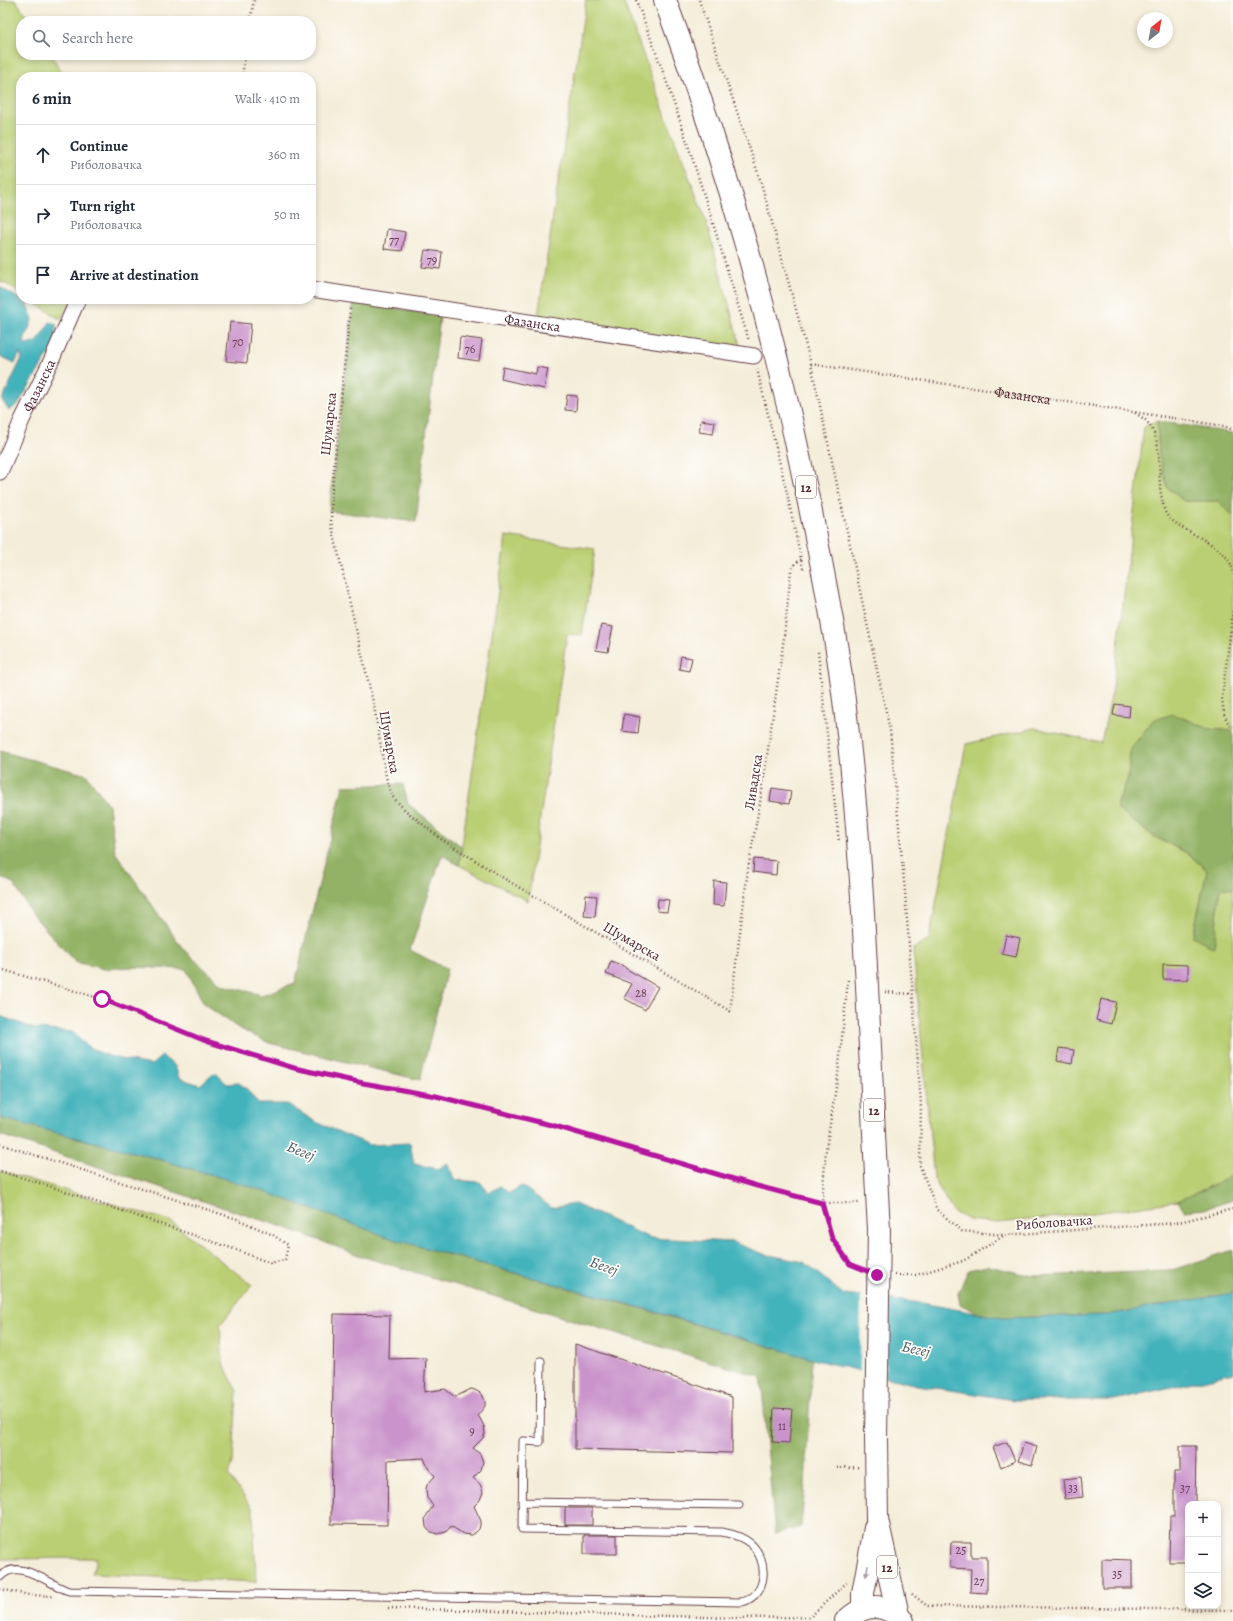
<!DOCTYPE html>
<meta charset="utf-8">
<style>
:root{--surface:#fff;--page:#f2f2f3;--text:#1f2937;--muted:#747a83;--line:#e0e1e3}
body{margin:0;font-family:Alegreya,serif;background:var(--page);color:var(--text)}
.controls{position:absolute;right:12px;bottom:12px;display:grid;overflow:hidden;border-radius:8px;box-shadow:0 2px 6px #0003}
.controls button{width:36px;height:36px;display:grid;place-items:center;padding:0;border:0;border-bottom:1px solid var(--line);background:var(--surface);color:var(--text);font:20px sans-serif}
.compass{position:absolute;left:1137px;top:12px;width:36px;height:36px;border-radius:50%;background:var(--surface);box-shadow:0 2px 6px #0003;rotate:31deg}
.stop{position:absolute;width:12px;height:12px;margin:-9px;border:3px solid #b5179e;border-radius:50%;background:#fff}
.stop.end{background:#b5179e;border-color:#fff;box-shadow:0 1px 4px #0008}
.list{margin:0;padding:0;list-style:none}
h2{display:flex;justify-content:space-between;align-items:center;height:52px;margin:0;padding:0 16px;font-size:17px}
h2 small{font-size:13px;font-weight:400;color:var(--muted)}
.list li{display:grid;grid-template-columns:26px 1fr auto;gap:12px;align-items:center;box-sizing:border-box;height:60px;padding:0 16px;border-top:1px solid var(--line)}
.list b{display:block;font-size:15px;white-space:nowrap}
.list p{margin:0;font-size:13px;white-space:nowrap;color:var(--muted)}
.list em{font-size:13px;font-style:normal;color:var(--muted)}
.icon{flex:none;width:22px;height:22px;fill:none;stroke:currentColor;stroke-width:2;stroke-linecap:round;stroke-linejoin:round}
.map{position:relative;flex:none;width:1233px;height:1621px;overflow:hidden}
.search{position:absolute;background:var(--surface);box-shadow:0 2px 6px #0003;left:16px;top:16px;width:300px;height:44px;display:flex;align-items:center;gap:10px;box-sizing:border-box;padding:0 14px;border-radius:16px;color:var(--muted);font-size:15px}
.panel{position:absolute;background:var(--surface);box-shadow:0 2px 6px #0003;left:16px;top:72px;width:300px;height:232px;border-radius:16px}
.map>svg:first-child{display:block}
.green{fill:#bacf73;stroke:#82774f}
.forest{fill:#93b265;stroke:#6e6848}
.water{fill:#42b2bb;stroke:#466873}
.pier{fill:#f4edd9}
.building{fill:#c993cb}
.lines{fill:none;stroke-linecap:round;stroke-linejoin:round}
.lane-casing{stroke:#643e45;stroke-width:9}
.street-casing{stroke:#643e45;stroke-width:17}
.primary-casing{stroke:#643e45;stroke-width:24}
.path{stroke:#643e45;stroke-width:2.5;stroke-dasharray:1 3;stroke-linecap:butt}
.lane{stroke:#fff;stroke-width:7}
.street{stroke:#fff;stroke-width:15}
.primary{stroke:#fff;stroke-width:22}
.primary-bridge-casing{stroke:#643e45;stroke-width:24;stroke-linecap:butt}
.primary-bridge{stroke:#fff;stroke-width:22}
.oneway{fill:#ae9aa0}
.route{stroke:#b5179e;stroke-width:5}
.labels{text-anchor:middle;stroke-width:3.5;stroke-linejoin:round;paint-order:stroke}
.number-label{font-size:12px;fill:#6a3c53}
.shield{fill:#fdfcf7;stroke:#806168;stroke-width:1}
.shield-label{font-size:13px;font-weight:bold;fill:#4a1f2b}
.street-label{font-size:14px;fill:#4a1f2b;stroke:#fdfcf7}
.water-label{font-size:15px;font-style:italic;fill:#475a65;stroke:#fdfcf7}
</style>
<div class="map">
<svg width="1233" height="1621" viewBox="0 0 1233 1621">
<rect width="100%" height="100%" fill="#fdfcf7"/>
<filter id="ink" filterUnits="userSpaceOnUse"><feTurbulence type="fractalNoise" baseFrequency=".025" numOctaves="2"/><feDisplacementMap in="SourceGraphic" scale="8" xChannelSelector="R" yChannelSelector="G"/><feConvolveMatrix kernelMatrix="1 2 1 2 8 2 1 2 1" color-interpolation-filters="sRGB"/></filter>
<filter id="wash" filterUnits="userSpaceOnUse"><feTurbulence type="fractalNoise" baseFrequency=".012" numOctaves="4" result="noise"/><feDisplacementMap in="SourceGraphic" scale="16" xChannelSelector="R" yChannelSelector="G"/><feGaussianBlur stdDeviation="0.9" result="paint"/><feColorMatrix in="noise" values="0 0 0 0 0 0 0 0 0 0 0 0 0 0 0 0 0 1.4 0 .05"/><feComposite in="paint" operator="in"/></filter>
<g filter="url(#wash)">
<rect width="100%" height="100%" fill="#f4edd9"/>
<path class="green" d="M0 0H16L29 21H21V55H51L65 77H21V294L5 283 0 282Z
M586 0H623L665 114 706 221 741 349 538 316Z
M29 299H75L60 319Z
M1157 421 1159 454 1167 487 1184 501H1218L1233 516V731L1209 729 1173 714 1130 750 1128 778 1116 808 1153 836 1187 853 1207 870 1193 936 1214 948 1220 888 1233 889V1173L1227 1179 1178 1201 1087 1214 998 1223 969 1220 953 1212 934 1179 913 949 929 940 966 744 1035 728 1101 743 1113 688 1144 427Z
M506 536 595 549 582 635 567 634 528 901 459 865Z
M0 1171 170 1221 252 1285 220 1325 223 1363 237 1391 233 1462 229 1476 253 1509 256 1582 92 1574 97 1558 0 1559Z"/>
<path class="forest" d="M354 300 440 317 416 522 329 511Z
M1157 421 1233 433V516L1218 501H1184L1167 487 1159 454Z
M1173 714 1209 729 1233 731V889L1220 888 1214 948 1193 936 1207 870 1187 853 1153 836 1116 808 1128 778 1130 750 1153 720Z
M0 751 87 775 109 806 115 852 183 949 222 985 262 995 295 983 343 786 403 784 408 804 462 847 459 865 442 855 410 950 447 969 420 1080 269 1043 238 1028 204 1004 186 969 131 967 104 969 75 962 32 914 13 883 0 877Z
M0 1118 152 1157 252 1187 393 1239 643 1309 812 1359 805 1485 801 1527 775 1534 761 1377 361 1256 289 1229 0 1135Z
M1233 1173V1200L1204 1209 1185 1211 1178 1201 1227 1179Z
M1233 1250V1293L1107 1315 1003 1318 978 1313 960 1304 958 1294 968 1270 988 1266 1033 1276 1169 1271Z"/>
<path class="water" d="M0 287 26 303 33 319 24 340 26 345 37 342 50 322 56 324 55 344 18 404 9 411 2 400 22 358 20 353 15 363 0 356Z
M0 1016 35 1029 73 1032C92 1057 122 1059 151 1065L162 1056 175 1066 179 1078 200 1085 211 1075 216 1073 227 1084 239 1083 248 1090 258 1104H287L316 1122 370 1145 410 1143 414 1164 438 1169 447 1163 456 1180 480 1182 489 1193 500 1186 509 1193 522 1186 552 1208 575 1204 650 1238 732 1242 764 1254 804 1262 844 1295 922 1303 1003 1318 1107 1315 1233 1293V1373L1114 1400H1014L917 1385 812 1359 649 1310 393 1239 252 1187 152 1157 0 1118Z"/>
<path class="pier" d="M861 1294 886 1297 885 1379 860 1373Z"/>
<g id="blocks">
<path class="building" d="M387 229 405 232 402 251 384 249Z
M425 250 442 252 440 269 422 267Z
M230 322 251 324 247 363 226 361Z
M460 337 482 340 479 361 458 358Z
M503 367 536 374 537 367 548 369 544 389 501 379Z
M567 395 577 396 576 411 565 410Z
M701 420 715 422 713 434 699 432Z
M601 625 613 627 608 652 596 650Z
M681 656 692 658 689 671 679 669Z
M1115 704 1130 706 1129 717 1113 715Z
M624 714 640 717 638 733 622 731Z
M772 788 791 791 789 804 770 801Z
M754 859 777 861 776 875 753 872Z
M714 881 726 882 724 906 713 905Z
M586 895 597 896 595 917 584 916Z
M658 899 669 900 667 912 657 911Z
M1006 935 1020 938 1016 957 1002 954Z
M611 961 626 967 625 968 658 987 645 1010 624 998 632 984 606 974Z
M1163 964 1188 965V980L1163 979Z
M1101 999 1116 1002 1111 1024 1096 1020Z
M1059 1048 1074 1050 1072 1064 1057 1061Z
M334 1314 390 1315 389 1359 426 1358 424 1392 445 1389 455 1397 471 1389 475 1390 482 1394 485 1402V1406L478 1415 484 1426 485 1434 483 1438 473 1448 480 1454 483 1462 481 1470 473 1478 480 1484 483 1492 480 1500 474 1506 481 1521 479 1529 476 1532 472 1535 463 1534 451 1526 446 1532 437 1534 429 1531 426 1527 425 1518 433 1506 427 1498 426 1489 427 1485 435 1476 428 1468 424 1458 388 1460 387 1525 331 1524Z
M575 1344 732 1397V1453L575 1449Z
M774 1408 792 1409 789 1443 772 1442Z
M1007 1442 1015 1461 1001 1467 993 1447Z
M1024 1443 1037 1447 1032 1465 1018 1461Z
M1180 1446H1196L1195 1504H1188V1562H1169L1170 1516H1174V1472H1180Z
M1081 1477 1083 1497 1065 1499 1063 1479Z
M565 1508H592V1525H565Z
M584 1535H617V1554H584Z
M951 1542H971V1557H987V1593L970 1592 971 1569 950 1568Z
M1102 1559 1132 1560V1588H1102Z"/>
</g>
</g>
<g filter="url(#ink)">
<use href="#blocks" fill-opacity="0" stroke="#643e45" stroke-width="1"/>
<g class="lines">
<defs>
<path id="lane" d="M522 1502 739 1505
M0 1577C18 1556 51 1586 69 1591L742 1602C768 1595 769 1561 751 1544 743 1537 733 1534 722 1532L522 1529 523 1441 540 1442 541 1361"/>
<g id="street">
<path id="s2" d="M311 289 754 356"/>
<path id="s3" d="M0 472 22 420 52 359 78 299"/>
</g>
<path id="primary" d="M665 0C724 157 771 319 805 484 818 545 831 608 840 670 866 855 868 1043 879 1229
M876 1438 877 1519 898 1615
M863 1609V1593L875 1528
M846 1621C864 1603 885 1602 903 1621"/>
</defs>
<use href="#lane" class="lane-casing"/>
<use href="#street" class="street-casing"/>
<use href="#primary" class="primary-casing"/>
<g class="path">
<path d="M636 0C680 111 714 227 749 341"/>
<path d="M699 0 760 179 811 364 890 730 905 892 921 1104 920 1166 937 1210 962 1231 1004 1235"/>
<path d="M250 21 254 0"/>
<path d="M242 77 245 55"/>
<path d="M350 309 332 488 331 522 374 706 386 777 392 796 405 810 441 839 505 879 730 1011 748 869 762 791 784 638 791 570 794 565 801 559"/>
<path id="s1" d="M811 364 1075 403 1224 426 1233 430"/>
<path d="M757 369 787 493 803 569"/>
<path d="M1135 413C1139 416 1144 418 1147 422 1165 443 1156 474 1162 499 1163 503 1164 510 1166 514 1181 534 1228 543 1233 571"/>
<path d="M1233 611 1222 698 1224 714 1229 725 1233 727"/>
<path d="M818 652 839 842"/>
<path d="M0 969 102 999 206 1041 294 1068 363 1083 436 1096 555 1126 757 1186 822 1203 832 1238 850 1264 861 1269"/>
<path d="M848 980 838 1075 826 1149 822 1203H860"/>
<path d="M885 992 912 994"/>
<path d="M0 1144 237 1219 273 1235 288 1245 285 1260 270 1263 234 1249 49 1186 0 1171"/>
<path d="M895 1275H916L963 1261 1005 1235 1175 1223 1233 1209"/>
<path d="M837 1468 860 1467"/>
<path d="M0 1589 29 1595 55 1596"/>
<path d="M912 1594 927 1606 1233 1610"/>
<path d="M388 1608 738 1618 810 1617 847 1582"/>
</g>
<use href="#lane" class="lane"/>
<use href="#street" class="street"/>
<use href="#primary" class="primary"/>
<defs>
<path id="primary-bridge" d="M876 1438 879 1229"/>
</defs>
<use href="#primary-bridge" class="primary-bridge-casing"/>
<use href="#primary-bridge" class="primary-bridge"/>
</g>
<defs><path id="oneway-solid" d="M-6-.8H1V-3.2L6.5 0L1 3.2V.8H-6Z"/></defs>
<use class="oneway" href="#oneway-solid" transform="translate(867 1571) rotate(101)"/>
</g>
<g class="lines" filter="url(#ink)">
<path class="route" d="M102 999 206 1041 294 1068 363 1083 436 1096 555 1126 757 1186 822 1203 832 1238 850 1264 877 1275"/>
</g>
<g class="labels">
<g class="number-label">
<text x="394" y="244">77</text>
<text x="432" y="264">79</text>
<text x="238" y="346">70</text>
<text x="470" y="353">76</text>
<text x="641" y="997">28</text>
<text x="782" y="1430">11</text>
<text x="472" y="1435">9</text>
<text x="1073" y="1492">33</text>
<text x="1185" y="1492">37</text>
<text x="961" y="1554">25</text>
<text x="1117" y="1578">35</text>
<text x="979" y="1585">27</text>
</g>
<g class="shield">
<rect x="796" y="476" width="20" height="22" rx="3"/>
<rect x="864" y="1099" width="20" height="22" rx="3"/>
<rect x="877" y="1556" width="20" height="22" rx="3"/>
</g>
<g class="shield-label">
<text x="806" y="492">12</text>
<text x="874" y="1115">12</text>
<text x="887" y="1572">12</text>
</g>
<g class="street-label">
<text dy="5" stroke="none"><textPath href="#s2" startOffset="224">Фазанска</textPath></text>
<text dy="5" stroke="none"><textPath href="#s3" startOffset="95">Фазанска</textPath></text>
<text dy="5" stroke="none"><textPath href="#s1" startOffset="214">Фазанска</textPath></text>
<text transform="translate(328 424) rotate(-84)" y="5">Шумарска</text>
<text transform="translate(390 742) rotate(80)" y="5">Шумарска</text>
<text transform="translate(753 782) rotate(-81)" y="5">Ливадска</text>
<text transform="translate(632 941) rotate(30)" y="5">Шумарска</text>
<text transform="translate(1054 1222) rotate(-4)" y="5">Риболовачка</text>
</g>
<g class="water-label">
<text transform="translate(301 1151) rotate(22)" y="5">Бегеј</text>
<text transform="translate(604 1266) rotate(20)" y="5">Бегеј</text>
<text transform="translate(916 1349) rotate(13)" y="5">Бегеј</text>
</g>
</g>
</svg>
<div class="controls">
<button>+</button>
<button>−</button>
<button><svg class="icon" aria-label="layers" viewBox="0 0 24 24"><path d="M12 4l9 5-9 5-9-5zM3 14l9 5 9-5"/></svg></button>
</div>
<svg class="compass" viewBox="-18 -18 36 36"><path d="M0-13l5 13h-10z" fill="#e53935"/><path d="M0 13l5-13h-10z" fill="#747a83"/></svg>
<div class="stop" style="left:102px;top:999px"></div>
<div class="stop end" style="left:877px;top:1275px"></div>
<div class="search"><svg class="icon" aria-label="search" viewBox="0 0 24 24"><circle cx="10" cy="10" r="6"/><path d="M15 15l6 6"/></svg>Search here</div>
<section class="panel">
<h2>6 min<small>Walk · 410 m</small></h2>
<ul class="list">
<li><svg class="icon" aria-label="ahead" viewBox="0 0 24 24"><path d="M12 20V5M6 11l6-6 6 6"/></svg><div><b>Continue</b><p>Риболовачка</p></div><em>360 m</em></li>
<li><svg class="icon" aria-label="right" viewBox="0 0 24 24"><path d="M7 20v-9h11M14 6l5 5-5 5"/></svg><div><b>Turn right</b><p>Риболовачка</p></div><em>50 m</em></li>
<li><svg class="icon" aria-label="arrive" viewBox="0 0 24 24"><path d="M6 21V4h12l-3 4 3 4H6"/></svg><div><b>Arrive at destination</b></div></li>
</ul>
</section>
</div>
